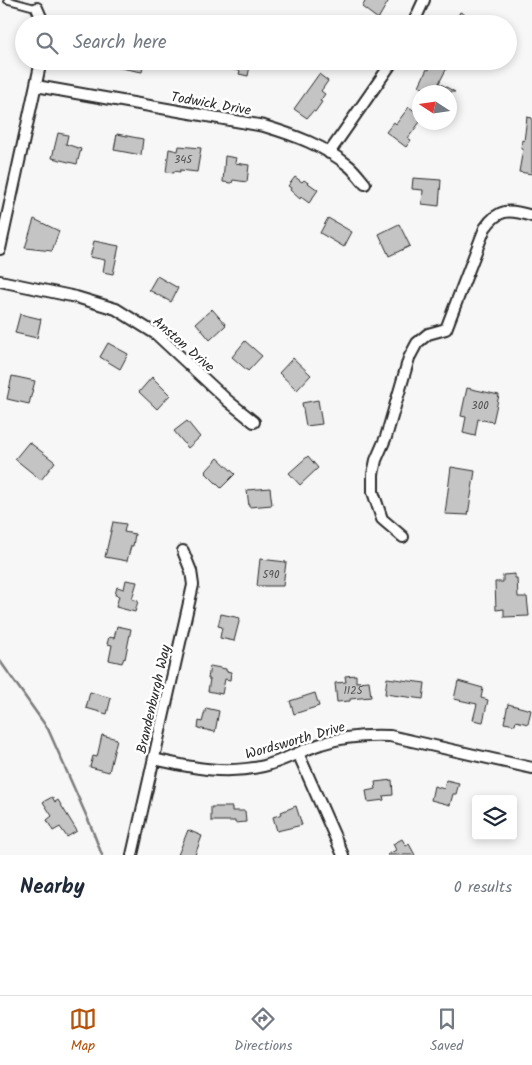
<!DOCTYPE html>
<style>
:root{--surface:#fff;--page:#f6f6f7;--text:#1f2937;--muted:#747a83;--line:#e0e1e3;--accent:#b45309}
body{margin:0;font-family:Kalam,sans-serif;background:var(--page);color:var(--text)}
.controls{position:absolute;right:15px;bottom:15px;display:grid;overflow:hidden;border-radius:5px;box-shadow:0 2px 8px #0003}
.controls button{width:45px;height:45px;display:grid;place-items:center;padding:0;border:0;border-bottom:1px solid var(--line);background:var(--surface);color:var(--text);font:25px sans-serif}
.compass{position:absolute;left:412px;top:85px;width:45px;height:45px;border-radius:50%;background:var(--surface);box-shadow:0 2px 8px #0003;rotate:282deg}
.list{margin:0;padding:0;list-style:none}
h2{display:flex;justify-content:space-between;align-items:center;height:65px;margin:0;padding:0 20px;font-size:21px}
h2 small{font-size:16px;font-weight:400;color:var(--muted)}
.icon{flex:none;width:28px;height:28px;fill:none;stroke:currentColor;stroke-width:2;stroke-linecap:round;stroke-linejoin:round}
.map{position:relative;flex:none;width:532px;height:855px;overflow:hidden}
.search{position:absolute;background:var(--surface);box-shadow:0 2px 8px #0003;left:15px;right:15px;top:15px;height:55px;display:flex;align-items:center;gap:12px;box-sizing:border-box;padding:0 18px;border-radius:28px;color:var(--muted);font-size:19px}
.sheet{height:140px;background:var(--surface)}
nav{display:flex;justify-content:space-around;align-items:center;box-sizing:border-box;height:70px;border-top:1px solid var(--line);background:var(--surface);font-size:14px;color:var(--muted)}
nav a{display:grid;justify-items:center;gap:2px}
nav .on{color:var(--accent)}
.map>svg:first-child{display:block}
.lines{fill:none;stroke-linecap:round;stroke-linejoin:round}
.stream{stroke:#7b7b7b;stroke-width:2.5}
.building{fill:#c4c4c4;stroke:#2b2b2b}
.service-casing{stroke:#2b2b2b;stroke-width:9}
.minor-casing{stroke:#2b2b2b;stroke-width:14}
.service{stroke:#fff;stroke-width:5}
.minor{stroke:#fff;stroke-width:10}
.labels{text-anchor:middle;stroke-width:5;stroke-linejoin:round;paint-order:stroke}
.number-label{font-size:11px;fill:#515151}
.street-label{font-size:14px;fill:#2b2b2b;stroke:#fff}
</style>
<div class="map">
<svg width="532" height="855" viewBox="0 0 532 855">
<rect width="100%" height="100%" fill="#f7f7f7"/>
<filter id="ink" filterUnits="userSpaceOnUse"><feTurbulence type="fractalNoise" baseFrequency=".02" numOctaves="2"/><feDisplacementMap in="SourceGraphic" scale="10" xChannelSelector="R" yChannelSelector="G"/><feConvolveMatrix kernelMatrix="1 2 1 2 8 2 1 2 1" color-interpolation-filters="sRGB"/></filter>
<g filter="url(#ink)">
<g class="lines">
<path class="stream" d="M0 661 48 729 90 824 102 855"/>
</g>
<path class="building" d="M366 0H389L378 19 362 7Z
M460 12 483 24H454Z
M105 61H144L142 72 105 65Z
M228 61H251L248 76 239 74 240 71 226 68Z
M434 61H444L449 64 439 83 455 92H430L419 86 427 69 429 70Z
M319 74 328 81 321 91 325 94 320 101 322 102 315 112 313 111 307 118 294 109Z
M409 107 420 115V122L408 138 411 140 406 147 386 132 394 122 396 124Z
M527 117 532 118V174L519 172 523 149 521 148 522 140 524 141Z
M58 133 68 135 66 144 81 149 77 164 52 158Z
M117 134 143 139 141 155 114 150Z
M179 146 201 148 197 172 180 170V172L174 171V173L166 172 169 149 178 151Z
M225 156 236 158 235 163 249 165 247 182 233 180 232 183 223 182Z
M295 177 302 182 304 180 318 190 309 203 301 197 300 199 290 190 291 188 288 186Z
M413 178 441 180 439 206 422 204 423 190 412 189Z
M328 218 352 232 344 247 320 233Z
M34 219 59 231 52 251 25 248Z
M399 224 410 246 389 256 379 234Z
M94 241 119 246 113 274 103 272 105 260 90 257Z
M157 276 178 288 171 302 149 290Z
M212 309 226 325 210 340 196 323Z
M20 314 41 319 37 338 15 333Z
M245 341 262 356 248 371 232 357Z
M108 343 128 354 120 369 100 357Z
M293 358 311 375 297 390 279 373Z
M12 376 35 381 29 404 7 399Z
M152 377 170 395 157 409 139 392Z
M467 388 499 395 493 422 478 419 475 436 463 433 466 417 461 416Z
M318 400 322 424 306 426 302 403Z
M187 421 200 437 188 448 174 431Z
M29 442 55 462 41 480 15 459Z
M308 456 318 468 300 485 289 473Z
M218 458 235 474 221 488 205 472Z
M451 467 475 471 468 515 445 514Z
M270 488 272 505 249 507 247 490Z
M113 522 126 524 124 532 135 534 133 546H131L127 561 105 557Z
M260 559 286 562 283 586H257Z
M515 574V578H517L518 597H527L529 616 504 617V609L496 610 495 582H503V575Z
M126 580 137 582 132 599 138 601 135 612 116 607 119 596 115 595 117 587 124 589Z
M221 614 240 618 234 641 220 638 222 627 218 626Z
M117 626 131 629 125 659 124 658 122 663 109 660 112 645 107 644 109 637 114 638Z
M210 666 226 669V671L231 672 230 680 225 679 222 694 208 691 210 679H208Z
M356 675V682L369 681 371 697 350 699V701L337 702 335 683 346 682 345 676Z
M387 678 425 683 423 699 385 694Z
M458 681 483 688 481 698 488 700 483 722 473 720 477 704 454 699Z
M90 692 111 698 107 714 86 708Z
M315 693 319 706 294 714 290 701Z
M508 704 531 710 528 724 516 721 515 725 504 723Z
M206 708 219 711 215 732 198 728 199 721 202 722Z
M102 735 117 739 109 772 90 767 93 756 97 757Z
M392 780 393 795 383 796 384 800 368 802 366 791 376 789 375 782Z
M446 780 459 783 456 794H453L450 805 431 800 434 786 444 789Z
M52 797 55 802 58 800 77 831 67 837 60 827 53 831 47 820 52 816 43 802Z
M296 806 302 825 277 831 273 817 282 814 281 812Z
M211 807H232V811H245L246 822 235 823V821H211Z
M188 830 202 836 195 855H178Z
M402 839 406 846 409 844 415 855H387L396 850 393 844Z"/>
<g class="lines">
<defs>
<path id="service" d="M7 0 37 8"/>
<path id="minor" d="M37 8 44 24
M413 24 424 0
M36 86 264 126C294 135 325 146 349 166 355 171 360 178 365 184
M329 153 393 61
M0 249 41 61
M0 281 76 297 116 309 156 334 228 401 254 422
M403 537 382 519 373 492V474L376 460 386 437 409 358 417 343 428 334 446 329 485 228C499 208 509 209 532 216
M298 753 343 855
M154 759C192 768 225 775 264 766 284 761 302 750 321 744 344 736 366 735 390 736L532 768
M132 855 193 585 191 571 183 551"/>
</defs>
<use href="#service" class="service-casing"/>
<use href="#minor" class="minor-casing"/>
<use href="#service" class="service"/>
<use href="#minor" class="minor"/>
</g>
</g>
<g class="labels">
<g class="number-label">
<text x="183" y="163">345</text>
<text x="480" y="409">300</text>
<text x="271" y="578">590</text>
<text x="353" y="694">1125</text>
</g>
<g class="street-label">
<text transform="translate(211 103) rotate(10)" y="5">Todwick Drive</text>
<text transform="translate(184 344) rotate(41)" y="5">Anston Drive</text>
<text transform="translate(153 699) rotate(-77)" y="5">Brandenburgh Way</text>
<text transform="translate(295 740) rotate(-16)" y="5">Wordsworth Drive</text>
</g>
</g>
</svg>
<div class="controls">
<button><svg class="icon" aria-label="layers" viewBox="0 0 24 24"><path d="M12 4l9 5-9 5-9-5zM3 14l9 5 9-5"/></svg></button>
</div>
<svg class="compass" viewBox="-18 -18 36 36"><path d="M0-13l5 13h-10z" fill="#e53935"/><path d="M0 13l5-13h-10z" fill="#747a83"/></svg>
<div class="search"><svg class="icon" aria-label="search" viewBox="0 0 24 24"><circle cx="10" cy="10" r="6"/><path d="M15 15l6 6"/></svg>Search here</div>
</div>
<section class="sheet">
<h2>Nearby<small>0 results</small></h2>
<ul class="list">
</ul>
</section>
<nav>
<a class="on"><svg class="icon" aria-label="map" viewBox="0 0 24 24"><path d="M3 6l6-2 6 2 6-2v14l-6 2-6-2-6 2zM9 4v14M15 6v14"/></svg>Map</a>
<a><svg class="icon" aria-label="directions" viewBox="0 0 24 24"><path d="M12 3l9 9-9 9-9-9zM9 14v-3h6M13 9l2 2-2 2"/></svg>Directions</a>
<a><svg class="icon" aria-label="saved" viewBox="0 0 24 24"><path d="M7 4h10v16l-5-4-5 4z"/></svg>Saved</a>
</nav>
